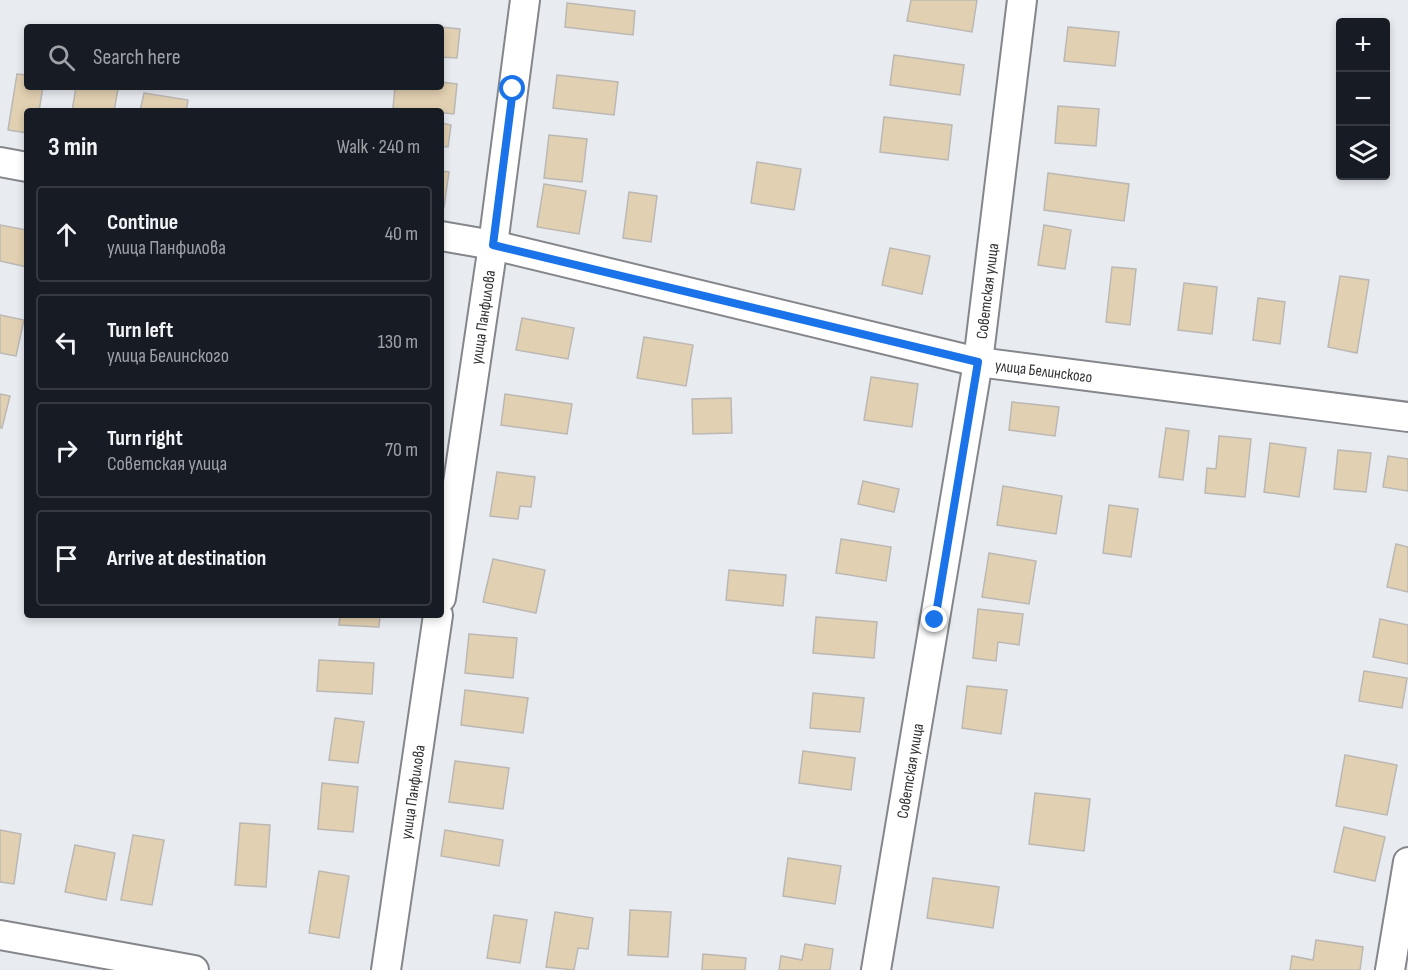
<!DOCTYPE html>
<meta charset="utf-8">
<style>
:root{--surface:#171b24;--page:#20242c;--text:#f1f3f6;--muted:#9ea1a6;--line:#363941}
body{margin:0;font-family:"Sofia Sans Condensed",sans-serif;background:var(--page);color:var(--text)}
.controls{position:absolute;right:18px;top:18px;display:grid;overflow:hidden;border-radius:6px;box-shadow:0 3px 9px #0003}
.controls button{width:54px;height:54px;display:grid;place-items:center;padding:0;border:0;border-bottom:2px solid var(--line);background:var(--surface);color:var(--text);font:30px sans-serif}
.stop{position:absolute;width:18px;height:18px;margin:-14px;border:4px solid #1a73e8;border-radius:50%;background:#fff}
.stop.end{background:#1a73e8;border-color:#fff;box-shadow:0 2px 6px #0008}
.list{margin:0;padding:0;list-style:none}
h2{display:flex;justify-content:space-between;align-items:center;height:78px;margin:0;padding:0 24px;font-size:26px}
h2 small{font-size:20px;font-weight:400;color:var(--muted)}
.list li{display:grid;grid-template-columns:39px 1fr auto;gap:18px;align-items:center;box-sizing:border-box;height:96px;margin:0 12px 12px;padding:0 12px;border:2px solid var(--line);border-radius:6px}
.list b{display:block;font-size:22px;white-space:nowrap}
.list p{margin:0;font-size:20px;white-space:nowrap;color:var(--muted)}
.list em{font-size:20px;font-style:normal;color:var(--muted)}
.icon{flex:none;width:33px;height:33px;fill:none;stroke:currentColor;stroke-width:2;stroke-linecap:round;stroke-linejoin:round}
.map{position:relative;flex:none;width:1408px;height:970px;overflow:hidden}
.search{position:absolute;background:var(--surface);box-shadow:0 3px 9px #0003;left:24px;top:24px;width:420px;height:66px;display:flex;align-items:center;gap:15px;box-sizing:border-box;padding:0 21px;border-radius:6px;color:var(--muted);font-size:22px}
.panel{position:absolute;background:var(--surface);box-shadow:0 3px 9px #0003;left:24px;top:108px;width:420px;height:510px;border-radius:6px}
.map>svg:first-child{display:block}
.building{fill:#e2d0b2;stroke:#bbb8b4;stroke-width:1.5}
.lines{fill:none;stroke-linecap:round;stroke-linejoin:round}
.street-casing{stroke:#84868b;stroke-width:32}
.street{stroke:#fff;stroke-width:28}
.route{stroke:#1a73e8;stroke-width:8}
.labels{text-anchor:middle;stroke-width:5;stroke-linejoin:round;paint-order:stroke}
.street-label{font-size:16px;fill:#303133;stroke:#e8ebf0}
</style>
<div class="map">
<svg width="1408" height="970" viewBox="0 0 1408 970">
<rect width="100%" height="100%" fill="#e8ebf0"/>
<path class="building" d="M911 0H977L972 32 907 21Z
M567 3 635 11 633 35 565 27Z
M412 25 441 27H412Z
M441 27 460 29 457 58 441 57Z
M1068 27 1119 32 1115 66 1064 61Z
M894 55 964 65 960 95 890 85Z
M17 74 27 75V87H43L39 111H27V133L8 130Z
M557 75 618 82 614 115 553 108Z
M441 82 457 84 454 114 393 108 395 87H441Z
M76 87 118 89 114 111H72Z
M144 93 188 100 186 111H140Z
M1058 106 1099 109 1096 146 1055 143Z
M884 117 952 125 948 160 880 152Z
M441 123 451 125 448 147 441 146Z
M549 135 587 139 582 182 544 178Z
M757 162 801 169 794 210 751 203Z
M441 171 449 172 444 207H441Z
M1048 173 1129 184 1124 221 1044 210Z
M544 184 586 191 579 234 537 227Z
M629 192 657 196 651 242 623 238Z
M0 225 27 230V267L0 261Z
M1044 225 1071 230 1065 269 1038 265Z
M890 248 930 256 922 294 882 285Z
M1112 267 1136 269 1130 325 1106 322Z
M1340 276 1369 280 1357 353 1328 347Z
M1184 283 1217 287 1212 334 1178 330Z
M1258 298 1285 302 1280 344 1253 340Z
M0 315 24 320 16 356 0 353Z
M522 318 574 328 568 359 516 350Z
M644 337 693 345 686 386 637 378Z
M871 377 918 384 912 427 864 420Z
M0 394 10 396 2 428H0Z
M505 394 572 404 567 434 501 425Z
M731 398 732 433 693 434 692 399Z
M1012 402 1059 407 1055 436 1009 430Z
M1166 428 1189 431 1183 480 1159 477Z
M1219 436 1251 439 1245 497 1205 493 1207 468 1216 469Z
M1270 443 1306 448 1299 497 1264 492Z
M1338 450 1371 453 1366 492 1334 489Z
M1388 456 1408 459V491L1383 487Z
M497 472 535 477 531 507 520 506 518 519 490 516Z
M863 481 899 489 894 512 858 504Z
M1003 486 1062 496 1056 534 997 525Z
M1109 505 1138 509 1131 557 1103 553Z
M841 539 891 547 886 581 836 573Z
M1396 544 1408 547V592L1387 587Z
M989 553 1036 561 1029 604 982 597Z
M493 559 545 570 536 613 483 602Z
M729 570 786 575 783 606 726 600Z
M978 609 1023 614 1019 645 998 642 996 661 973 658Z
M340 615H380L379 627 339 625Z
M816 617 877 622 874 658 813 653Z
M1380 619 1408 625V664L1373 657Z
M469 634 517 638 513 678 465 673Z
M319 660 374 663 372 694 317 691Z
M1364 671 1407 678 1402 708 1359 701Z
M967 686 1007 690 1001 734 962 728Z
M465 690 528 698 523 733 461 725Z
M813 693 864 698 860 732 810 728Z
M335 718 364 722 358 763 329 760Z
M803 751 855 758 851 790 799 783Z
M1345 755 1397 765 1387 815 1336 806Z
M455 761 509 768 503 809 449 802Z
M322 783 358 787 353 832 318 829Z
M1035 793 1090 799 1084 851 1029 844Z
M240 823 270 825 266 887 235 885Z
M1344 827 1385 837 1375 881 1334 872Z
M0 830 21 834 14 884 0 882Z
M445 830 503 840 499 866 441 856Z
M133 835 164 840 152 905 121 900Z
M75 845 115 853 106 900 65 892Z
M788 858 841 866 835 904 783 896Z
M319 871 349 876 339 938 309 933Z
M933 878 999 887 993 928 927 918Z
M630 910 671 912 668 957 628 955Z
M555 912 593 918 588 949 578 948 574 970 546 967Z
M494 915 527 920 520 963 487 958Z
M1316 940 1363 947 1360 970H1290L1292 956 1313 960Z
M805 944 833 949 830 970H779L781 956 802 960Z
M703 954 746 958 745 970H702Z"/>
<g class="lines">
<defs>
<g id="street">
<path d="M0 162 27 167"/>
<path id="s1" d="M441 236 493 245 978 362 1408 417"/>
<path id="s2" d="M441 598 493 245 525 0"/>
<path d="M0 935 194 970"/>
<path id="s3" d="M386 970 438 615"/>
<path id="s4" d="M876 970 978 362 1022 0"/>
<path d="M1390 970 1408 862"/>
</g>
</defs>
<use href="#street" class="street-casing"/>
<use href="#street" class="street"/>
</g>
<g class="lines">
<path class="route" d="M513 89 493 245 978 362 935 620"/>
</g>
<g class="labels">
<g class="street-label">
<text dy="6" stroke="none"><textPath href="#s4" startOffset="688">Советская улица</textPath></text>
<text dy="6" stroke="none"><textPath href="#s2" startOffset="284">улица Панфилова</textPath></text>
<text dy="6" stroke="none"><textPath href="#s1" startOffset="618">улица Белинского</textPath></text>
<text dy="6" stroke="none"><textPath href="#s4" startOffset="202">Советская улица</textPath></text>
<text dy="6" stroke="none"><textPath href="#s3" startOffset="180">улица Панфилова</textPath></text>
</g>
</g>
</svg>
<div class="controls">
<button>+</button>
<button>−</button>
<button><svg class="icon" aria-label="layers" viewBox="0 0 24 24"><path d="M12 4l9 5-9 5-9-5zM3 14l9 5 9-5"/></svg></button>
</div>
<div class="stop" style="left:513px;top:89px"></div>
<div class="stop end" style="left:935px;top:620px"></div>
<div class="search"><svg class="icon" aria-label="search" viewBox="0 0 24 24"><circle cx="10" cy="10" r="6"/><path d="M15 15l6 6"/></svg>Search here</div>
<section class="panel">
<h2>3 min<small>Walk · 240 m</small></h2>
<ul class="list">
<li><svg class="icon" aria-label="ahead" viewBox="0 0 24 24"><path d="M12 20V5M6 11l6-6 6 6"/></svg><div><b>Continue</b><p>улица Панфилова</p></div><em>40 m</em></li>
<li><svg class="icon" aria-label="left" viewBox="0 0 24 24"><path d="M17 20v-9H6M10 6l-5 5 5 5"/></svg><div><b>Turn left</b><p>улица Белинского</p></div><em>130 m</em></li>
<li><svg class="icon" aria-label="right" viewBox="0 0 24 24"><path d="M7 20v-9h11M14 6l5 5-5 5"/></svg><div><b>Turn right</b><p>Советская улица</p></div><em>70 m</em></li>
<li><svg class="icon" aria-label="arrive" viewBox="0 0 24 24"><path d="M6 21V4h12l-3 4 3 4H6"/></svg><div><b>Arrive at destination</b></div></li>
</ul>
</section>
</div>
